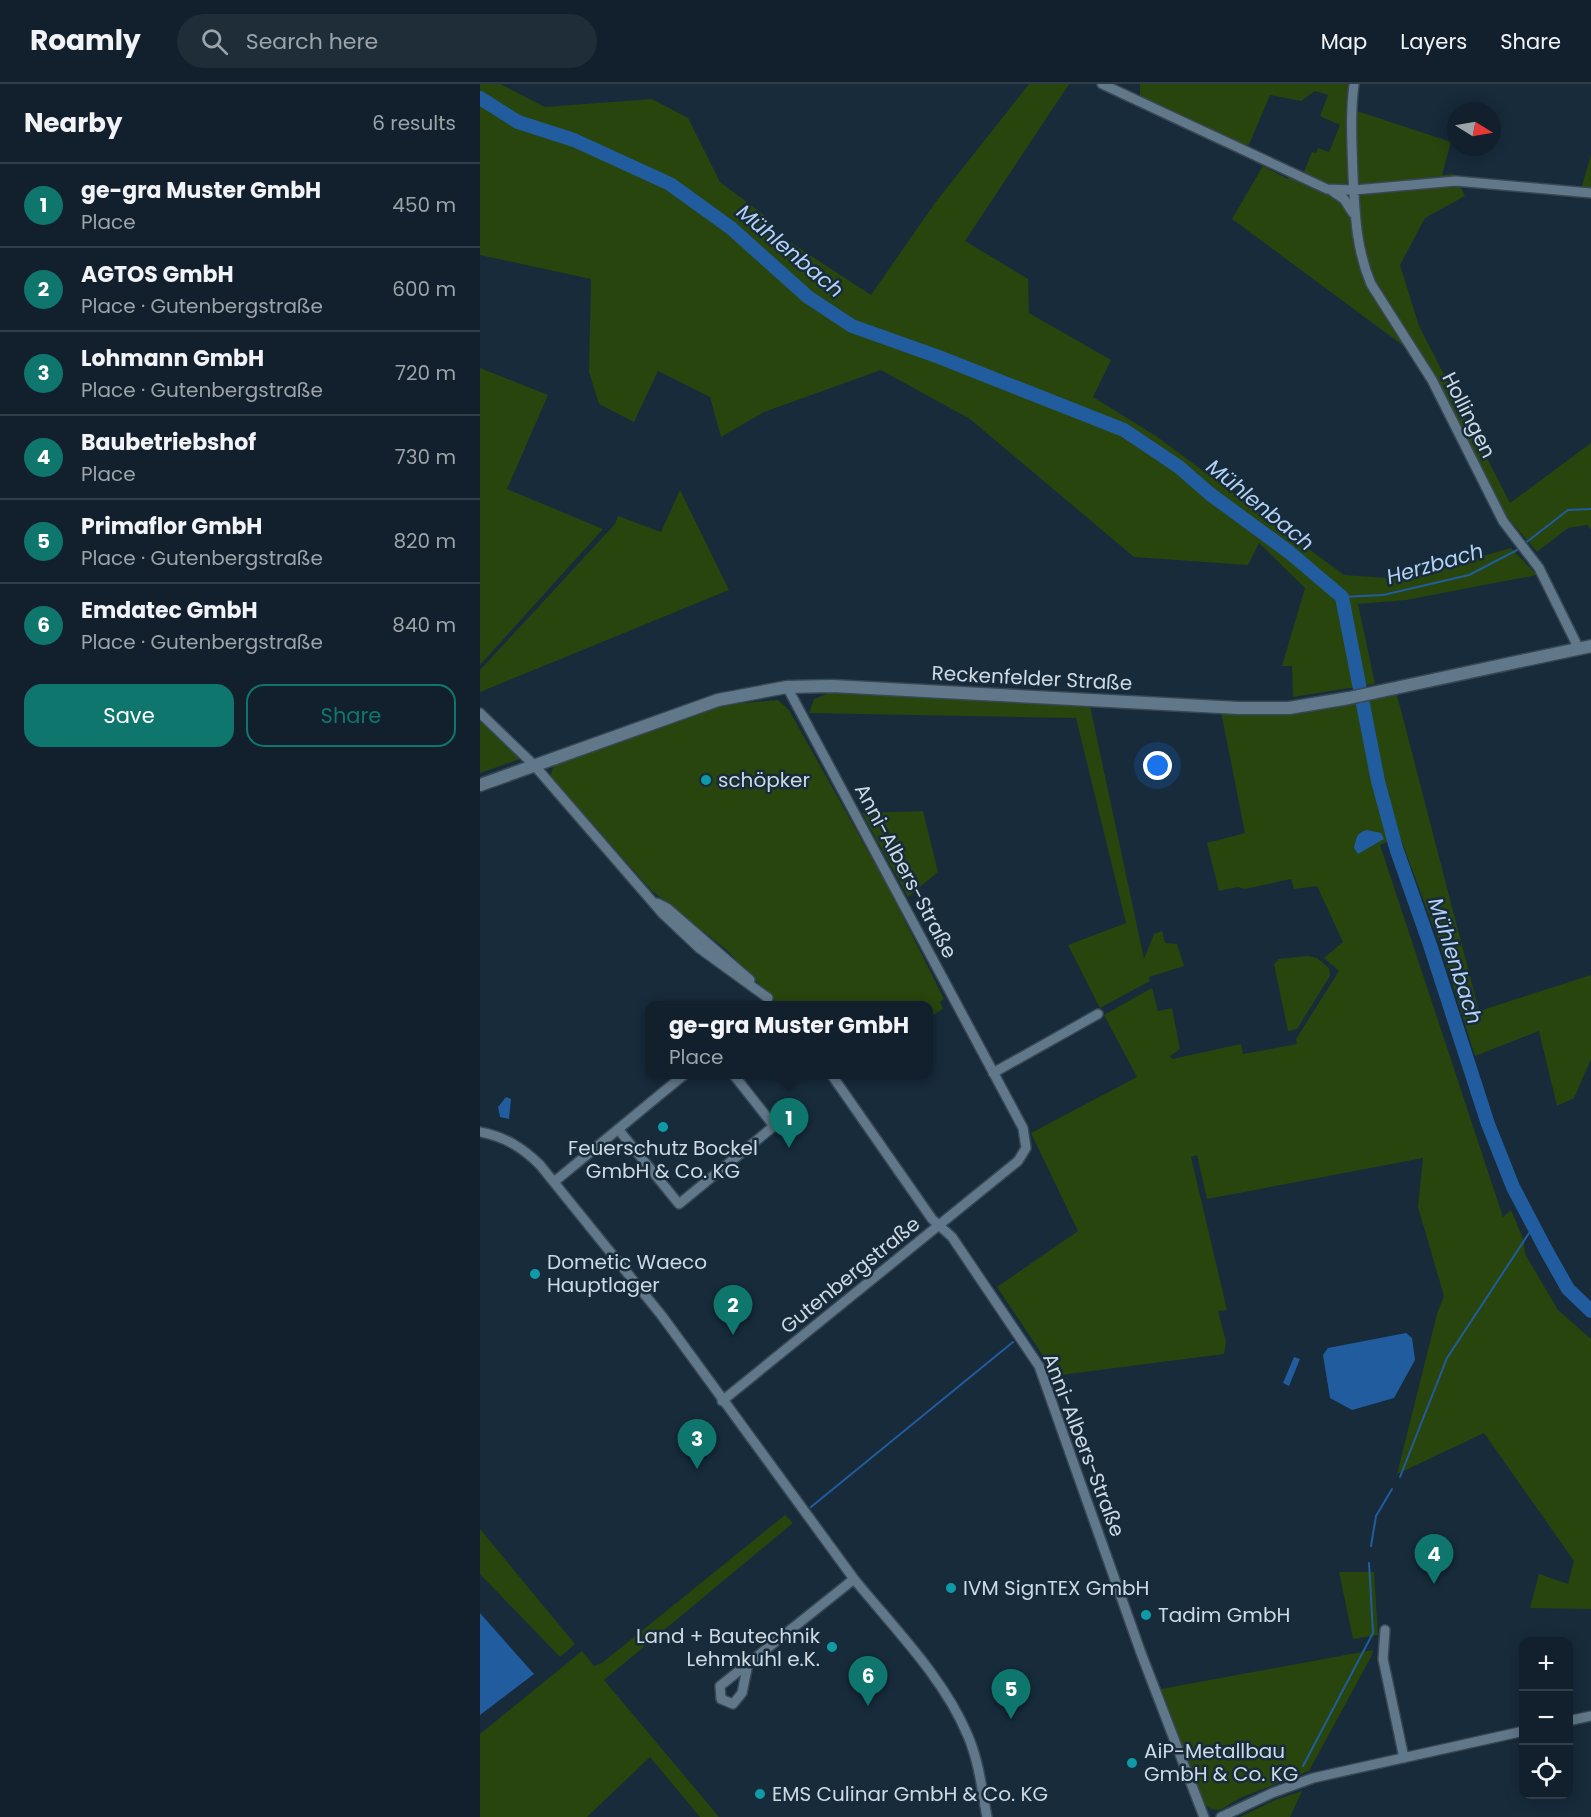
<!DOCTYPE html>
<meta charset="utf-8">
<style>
:root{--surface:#11202c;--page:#1e2d38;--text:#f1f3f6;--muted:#9ca3a9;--line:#303e48;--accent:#0f766e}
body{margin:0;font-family:Poppins,sans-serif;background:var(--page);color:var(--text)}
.controls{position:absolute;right:18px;bottom:18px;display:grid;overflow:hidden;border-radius:12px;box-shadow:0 3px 15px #0003}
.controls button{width:54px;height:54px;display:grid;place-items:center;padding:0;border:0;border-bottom:2px solid var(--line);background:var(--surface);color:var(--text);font:30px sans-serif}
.compass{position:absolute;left:967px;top:18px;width:54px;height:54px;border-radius:50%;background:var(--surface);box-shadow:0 3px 15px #0003;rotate:101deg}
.you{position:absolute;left:678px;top:682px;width:21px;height:21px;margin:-15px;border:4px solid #fff;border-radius:50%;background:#1a73e8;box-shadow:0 0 0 9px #1a73e833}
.badge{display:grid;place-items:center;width:39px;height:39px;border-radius:50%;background:var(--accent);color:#fff;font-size:20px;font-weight:700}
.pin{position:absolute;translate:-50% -50px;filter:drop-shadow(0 2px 3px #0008)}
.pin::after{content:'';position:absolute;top:32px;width:21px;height:18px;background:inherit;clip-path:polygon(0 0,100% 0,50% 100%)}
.popup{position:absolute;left:165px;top:917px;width:288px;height:78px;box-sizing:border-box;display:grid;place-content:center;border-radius:12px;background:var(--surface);filter:drop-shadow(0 2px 4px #0005);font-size:20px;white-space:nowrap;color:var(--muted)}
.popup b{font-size:22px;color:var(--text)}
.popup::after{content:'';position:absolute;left:50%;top:100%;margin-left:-12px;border:12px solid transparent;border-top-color:var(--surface)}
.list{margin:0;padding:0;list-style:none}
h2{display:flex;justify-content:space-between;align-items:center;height:78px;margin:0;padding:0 24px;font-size:26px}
h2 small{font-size:20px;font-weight:400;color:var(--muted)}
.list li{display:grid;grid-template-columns:39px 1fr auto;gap:18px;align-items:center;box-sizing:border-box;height:84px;padding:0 24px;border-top:2px solid var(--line)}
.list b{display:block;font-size:22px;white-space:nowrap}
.list p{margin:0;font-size:20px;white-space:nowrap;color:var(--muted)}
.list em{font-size:20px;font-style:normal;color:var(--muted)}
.actions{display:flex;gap:12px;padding:18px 24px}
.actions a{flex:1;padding:14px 0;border:2px solid var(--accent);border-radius:18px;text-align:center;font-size:21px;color:var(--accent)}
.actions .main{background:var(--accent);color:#fff}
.icon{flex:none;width:33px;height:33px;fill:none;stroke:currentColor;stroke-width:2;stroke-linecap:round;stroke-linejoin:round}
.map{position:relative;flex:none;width:1111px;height:1733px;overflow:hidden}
header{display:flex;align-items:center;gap:36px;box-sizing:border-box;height:84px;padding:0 30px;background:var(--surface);border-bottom:2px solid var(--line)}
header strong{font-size:28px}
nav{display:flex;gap:33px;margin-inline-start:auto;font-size:21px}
.search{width:420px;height:54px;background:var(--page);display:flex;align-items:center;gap:15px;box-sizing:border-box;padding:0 21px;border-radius:33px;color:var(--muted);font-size:22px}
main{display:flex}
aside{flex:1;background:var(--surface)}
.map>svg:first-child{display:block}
.green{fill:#28450d}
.water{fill:#215c9f}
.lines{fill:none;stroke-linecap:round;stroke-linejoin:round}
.stream{stroke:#215c9f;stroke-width:2}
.river{stroke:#215c9f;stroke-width:14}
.minor-casing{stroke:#374754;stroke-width:12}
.tertiary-casing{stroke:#374754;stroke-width:15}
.minor{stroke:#61788a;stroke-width:9}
.tertiary{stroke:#61788a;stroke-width:12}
.culture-dot{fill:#0f9aa8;stroke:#172b3b;stroke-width:2}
.labels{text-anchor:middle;stroke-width:5;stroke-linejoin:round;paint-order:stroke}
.street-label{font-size:20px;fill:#cddae4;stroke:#172b3b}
.poi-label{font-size:20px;fill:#cddae4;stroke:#172b3b;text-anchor:start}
.water-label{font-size:21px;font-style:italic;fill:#b4d2f8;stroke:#172b3b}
</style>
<header>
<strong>Roamly</strong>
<div class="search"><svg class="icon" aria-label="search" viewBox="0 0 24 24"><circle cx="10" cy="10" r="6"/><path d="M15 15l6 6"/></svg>Search here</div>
<nav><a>Map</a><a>Layers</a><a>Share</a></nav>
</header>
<main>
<aside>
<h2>Nearby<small>6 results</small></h2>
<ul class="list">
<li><span class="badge">1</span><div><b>ge-gra Muster GmbH</b><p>Place</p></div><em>450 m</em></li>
<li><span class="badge">2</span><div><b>AGTOS GmbH</b><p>Place · Gutenbergstraße</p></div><em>600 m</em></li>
<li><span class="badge">3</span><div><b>Lohmann GmbH</b><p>Place · Gutenbergstraße</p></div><em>720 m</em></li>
<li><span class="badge">4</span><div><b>Baubetriebshof</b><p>Place</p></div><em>730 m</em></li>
<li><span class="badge">5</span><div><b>Primaflor GmbH</b><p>Place · Gutenbergstraße</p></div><em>820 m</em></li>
<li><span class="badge">6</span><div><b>Emdatec GmbH</b><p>Place · Gutenbergstraße</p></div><em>840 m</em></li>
</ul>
<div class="actions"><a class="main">Save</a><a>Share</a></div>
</aside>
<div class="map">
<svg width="1111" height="1733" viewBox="0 0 1111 1733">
<rect width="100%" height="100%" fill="#172b3b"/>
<path class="green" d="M0 0H20L65 23 172 15 208 34 240 98 284 131 293 147 391 211 455 119 549 0H589L485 157 548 195 549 229 631 276 613 313 676 352 864 491 921 495 1031 464 1057 491 926 516 878 520 895 600 813 613 812 582H802L825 504 779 459 768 481 654 473 490 335 401 286 284 328 241 353 230 313 178 287 154 338 119 320 109 288 111 195 0 171Z
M660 0H870L869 94 864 103 877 108 874 26 971 58 962 91 974 90 985 112 945 134 920 181 939 242 1030 419 1111 359V445L1107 441 1088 444 1057 468 1022 427 940 274 752 135 783 82 808 95 811 84 823 90 832 68 836 69 838 64 849 68 860 41 840 32 848 11 835 7 821 17 790 11 768 63 660 13Z
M1111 71V106L1101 105Z
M0 284 68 311 27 405 123 445 0 581Z
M200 406 249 506 0 608V586L135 440 138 432 181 448Z
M349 609 610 622 664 875 674 850 682 847 685 859 697 860 704 882 669 893 670 897 620 924 588 861 646 839 596 634 329 629 334 615Z
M917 611 999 927 1111 891V975L1094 1014 1077 1022 1059 947 995 972 959 858 920 753 900 761 1023 1133 1031 1126 1044 1157 1045 1170 1078 1226 1111 1255V1525L1050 1524 1059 1490 1088 1500 1094 1477 1004 1349 917 1390 957 1230 964 1212 938 1123 943 1074 727 1115 717 1071 711 1073 747 1226 738 1227 746 1258 744 1270 573 1292 560 1267 517 1203 598 1147 551 1049 657 993 624 931 672 904 678 927 692 924 700 965 690 972 692 975 761 960 763 970 817 960 816 955 859 887 844 874 863 858 837 802 814 805 811 795 765 805 758 803 739 807 727 759 765 749 741 628 829 627Z
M298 616 309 626 409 805 464 915 460 918 463 925 449 933 448 922 299 921 247 866 171 806 70 692 75 678 240 621Z
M0 634 40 675 0 689Z
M443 727 458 788 428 813 382 729Z
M828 872 837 874 849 884 850 892 817 945 808 947 794 880 799 875Z
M305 1431 313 1439 124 1596 239 1733H220L170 1673 107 1733H0V1650L102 1567 114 1582 122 1579Z
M0 1445 95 1560 80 1573 0 1490Z
M859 1488H894L898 1551 873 1555Z
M893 1566 892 1571 829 1687 760 1714 740 1726 731 1725 723 1719 681 1605Z
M822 1707 810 1733H760L795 1716Z"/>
<path class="water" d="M887 746 901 749 904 755 878 770 874 764C876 754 877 748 887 746Z
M26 1013 31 1015 29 1035 20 1033 18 1023Z
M926 1249 932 1254 935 1276 914 1314 872 1326 850 1314 843 1271 848 1264Z
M814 1273 820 1275 809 1302 803 1299Z
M0 1529 54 1590 0 1631Z"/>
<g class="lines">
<path class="stream" d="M1044 460 1088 426 1111 425
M862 513 903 511 989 491 1041 464
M920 1393 967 1274 1053 1143
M331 1423 533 1258
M891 1462 896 1432 912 1405
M823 1682 893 1549 889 1479"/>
<path class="river" d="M0 14 38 38 94 56 190 100 251 144 328 213 372 242 459 273 644 346 699 383 730 410 809 468 862 513 898 697 916 764 950 861 1008 1040 1033 1103 1066 1166 1088 1205 1111 1227"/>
<defs>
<path id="minor" d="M622 0 847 105 874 106 976 97 1111 109
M874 0C870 31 872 61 873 92 875 130 876 165 891 200L952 296 1023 437 1059 484 1099 565
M852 107 864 115 873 129
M0 629 54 681 183 830 219 864 288 914
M177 819 187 824 270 896
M513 989 618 930
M351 990 452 1135 472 1153 559 1282 661 1569 724 1733
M138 1045 199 1120 294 1042 253 990
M0 1048C25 1053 42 1063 60 1081L182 1232 374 1495 240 1602 241 1615 253 1620 262 1609 268 1580
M74 1098 205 990
M242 1317 538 1077 546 1064 543 1044 307 603
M374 1495C414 1544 464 1594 488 1652 499 1678 502 1706 507 1733
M905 1546 903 1575 924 1674
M1088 1637 1111 1632
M741 1733 792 1709 833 1694 1044 1647"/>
<path id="tertiary" d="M0 701 238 616 307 603 352 602 759 624H809L869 614 1111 562"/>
</defs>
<use href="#minor" class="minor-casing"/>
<use href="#tertiary" class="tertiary-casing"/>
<use href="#minor" class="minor"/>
<use href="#tertiary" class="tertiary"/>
</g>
<g class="culture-dot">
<circle cx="226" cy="696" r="6"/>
<circle cx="183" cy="1043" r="6"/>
<circle cx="55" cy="1190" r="6"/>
<circle cx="471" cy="1504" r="6"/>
<circle cx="666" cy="1531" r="6"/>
<circle cx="352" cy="1563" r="6"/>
<circle cx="652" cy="1679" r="6"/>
<circle cx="280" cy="1710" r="6"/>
</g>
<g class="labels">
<g class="street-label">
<text transform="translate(989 331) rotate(63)" y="7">Hollingen</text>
<text transform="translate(552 594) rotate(3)" y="7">Reckenfelder Straße</text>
<text transform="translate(426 787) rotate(62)" y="7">Anni-Albers-Straße</text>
<text transform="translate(370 1191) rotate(-39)" y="7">Gutenbergstraße</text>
<text transform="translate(604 1361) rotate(69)" y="7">Anni-Albers-Straße</text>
</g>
<g class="poi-label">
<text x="238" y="703">schöpker</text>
<text x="183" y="1071" text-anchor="middle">Feuerschutz Bockel<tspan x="183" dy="23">GmbH &amp; Co. KG</tspan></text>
<text x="67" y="1185">Dometic Waeco<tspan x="67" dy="23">Hauptlager</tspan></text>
<text x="483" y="1511">IVM SignTEX GmbH</text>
<text x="678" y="1538">Tadim GmbH</text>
<text x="340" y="1559" text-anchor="end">Land + Bautechnik<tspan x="340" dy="23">Lehmkuhl e.K.</tspan></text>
<text x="664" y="1674">AiP-Metallbau<tspan x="664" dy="23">GmbH &amp; Co. KG</tspan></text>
<text x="292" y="1717">EMS Culinar GmbH &amp; Co. KG</text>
</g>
<g class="water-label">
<text transform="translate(310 167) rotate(40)" y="7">Mühlenbach</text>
<text transform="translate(780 421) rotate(39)" y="7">Mühlenbach</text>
<text transform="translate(955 480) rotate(-16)" y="7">Herzbach</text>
<text transform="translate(975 877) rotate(72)" y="7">Mühlenbach</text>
</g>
</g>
</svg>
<div class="controls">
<button>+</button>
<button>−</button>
<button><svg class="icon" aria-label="locate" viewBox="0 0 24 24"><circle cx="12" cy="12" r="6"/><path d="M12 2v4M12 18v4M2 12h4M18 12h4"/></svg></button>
</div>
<svg class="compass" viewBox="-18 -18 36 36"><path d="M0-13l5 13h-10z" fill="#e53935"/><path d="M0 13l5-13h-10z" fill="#9ca3a9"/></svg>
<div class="you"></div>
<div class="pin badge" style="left:309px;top:1064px">1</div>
<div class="popup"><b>ge-gra Muster GmbH</b>Place</div>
<div class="pin badge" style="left:253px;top:1251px">2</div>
<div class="pin badge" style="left:217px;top:1385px">3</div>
<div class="pin badge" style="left:954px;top:1500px">4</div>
<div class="pin badge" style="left:531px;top:1635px">5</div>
<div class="pin badge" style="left:388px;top:1622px">6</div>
</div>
</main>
